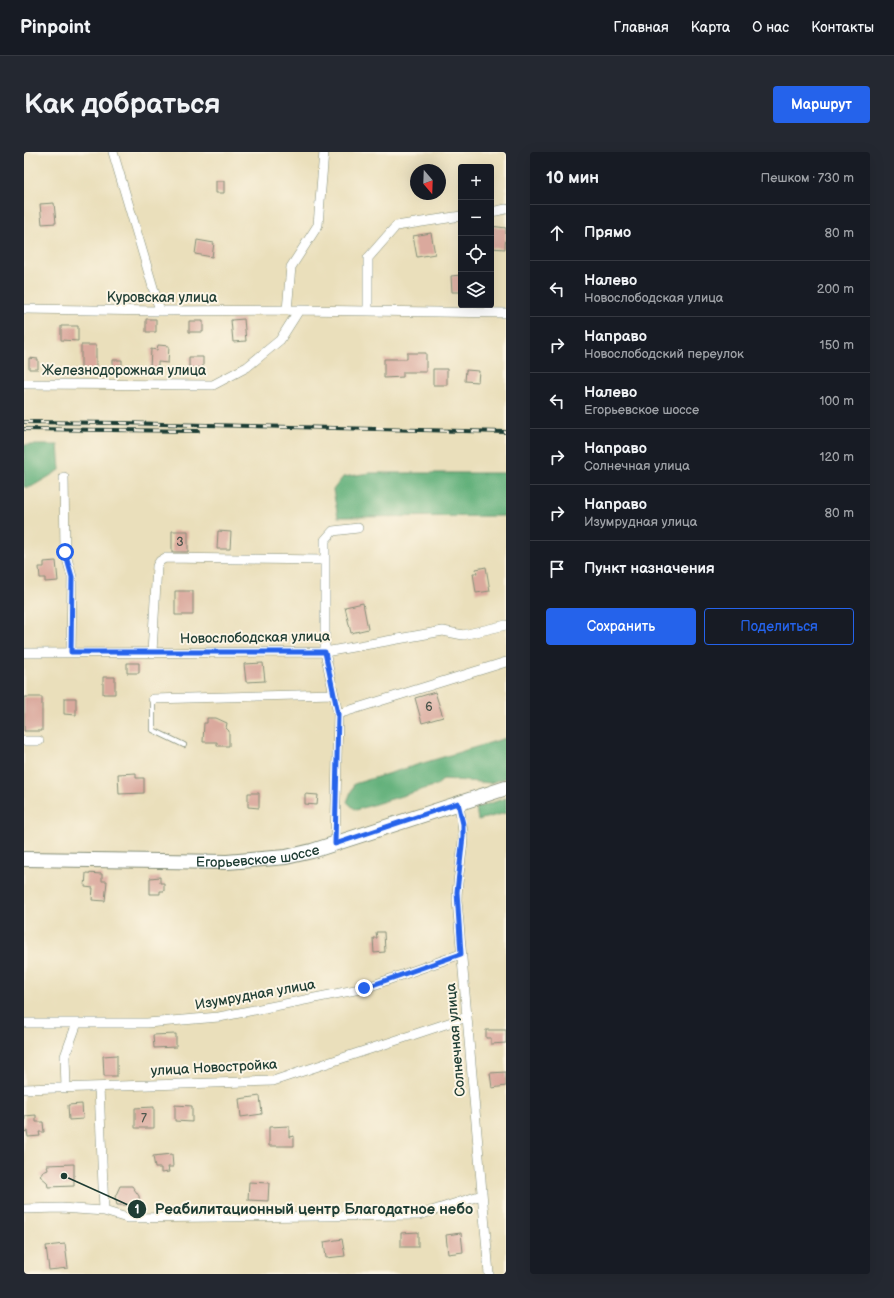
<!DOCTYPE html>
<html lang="ru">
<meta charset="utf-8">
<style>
:root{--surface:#171b24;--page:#242831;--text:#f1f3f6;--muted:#9ea1a6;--line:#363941;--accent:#2563eb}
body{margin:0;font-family:"Balsamiq Sans",sans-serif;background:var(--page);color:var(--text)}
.controls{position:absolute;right:12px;top:12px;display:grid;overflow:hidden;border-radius:4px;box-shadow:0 4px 16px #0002}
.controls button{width:36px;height:36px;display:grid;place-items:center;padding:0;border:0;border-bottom:1px solid var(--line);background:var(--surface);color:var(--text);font:20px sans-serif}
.compass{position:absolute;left:386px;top:12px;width:36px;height:36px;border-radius:50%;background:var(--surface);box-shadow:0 4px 16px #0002;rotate:161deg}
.stop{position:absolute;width:12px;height:12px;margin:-9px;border:3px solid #2563eb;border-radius:50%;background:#fff}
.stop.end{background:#2563eb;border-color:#fff;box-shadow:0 1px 4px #0008}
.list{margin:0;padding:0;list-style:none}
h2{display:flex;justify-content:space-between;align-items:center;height:52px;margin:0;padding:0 16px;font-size:17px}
h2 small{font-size:13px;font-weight:400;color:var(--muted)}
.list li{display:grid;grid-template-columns:26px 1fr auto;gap:12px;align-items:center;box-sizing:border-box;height:56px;padding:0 16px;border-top:1px solid var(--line)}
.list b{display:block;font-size:15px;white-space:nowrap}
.list p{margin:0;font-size:13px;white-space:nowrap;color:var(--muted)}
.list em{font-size:13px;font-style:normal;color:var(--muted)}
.actions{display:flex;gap:8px;padding:12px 16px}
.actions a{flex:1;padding:9px 0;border:1px solid var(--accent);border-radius:4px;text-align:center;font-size:14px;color:var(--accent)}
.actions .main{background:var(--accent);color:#fff}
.icon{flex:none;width:22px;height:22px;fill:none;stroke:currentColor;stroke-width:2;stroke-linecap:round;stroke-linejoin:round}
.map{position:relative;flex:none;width:482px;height:1122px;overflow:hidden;border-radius:4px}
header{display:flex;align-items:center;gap:24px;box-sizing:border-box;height:56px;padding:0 20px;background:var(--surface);border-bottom:1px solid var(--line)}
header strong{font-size:19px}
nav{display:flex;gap:22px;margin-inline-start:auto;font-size:14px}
.intro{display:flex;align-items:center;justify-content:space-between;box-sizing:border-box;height:96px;padding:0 24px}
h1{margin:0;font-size:28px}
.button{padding:10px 18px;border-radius:4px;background:var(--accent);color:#fff;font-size:14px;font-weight:700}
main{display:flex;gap:24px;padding:0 24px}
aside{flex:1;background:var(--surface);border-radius:4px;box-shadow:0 4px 16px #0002}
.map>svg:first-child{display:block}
.forest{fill:#63b17b;stroke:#417758}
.building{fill:#daa99d}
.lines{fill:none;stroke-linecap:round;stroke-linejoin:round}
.lane-casing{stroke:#848e78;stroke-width:6}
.street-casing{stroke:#848e78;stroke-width:10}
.primary-casing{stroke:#848e78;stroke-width:16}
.lane{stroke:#fff;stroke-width:4.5}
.street{stroke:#fff;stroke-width:9}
.primary{stroke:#fff;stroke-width:14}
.rail-casing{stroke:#1f3d34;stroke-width:4}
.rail{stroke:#fcf5e5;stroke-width:2.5;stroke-dasharray:8;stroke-linecap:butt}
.route{stroke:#2563eb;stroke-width:5}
.labels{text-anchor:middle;stroke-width:4;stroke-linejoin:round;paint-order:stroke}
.number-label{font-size:12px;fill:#4e584e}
.street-label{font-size:14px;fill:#1f3d34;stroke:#fcf5e5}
.leader{fill:none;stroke:#1f3d34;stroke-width:1.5}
.callout-dot{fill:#1f3d34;stroke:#fcf5e5;stroke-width:1.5}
.mark-label{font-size:12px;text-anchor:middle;font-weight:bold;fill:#fff}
.callout-label{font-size:15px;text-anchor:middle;font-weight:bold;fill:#1f3d34;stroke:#fcf5e5;stroke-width:4;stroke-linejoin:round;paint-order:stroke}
</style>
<header>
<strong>Pinpoint</strong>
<nav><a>Главная</a><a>Карта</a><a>О нас</a><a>Контакты</a></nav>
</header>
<div class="intro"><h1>Как добраться</h1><a class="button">Маршрут</a></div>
<main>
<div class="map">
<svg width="482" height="1122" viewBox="0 0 482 1122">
<rect width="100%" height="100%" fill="#fcf5e5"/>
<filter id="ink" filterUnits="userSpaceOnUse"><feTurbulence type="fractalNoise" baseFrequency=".025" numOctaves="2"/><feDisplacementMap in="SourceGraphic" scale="8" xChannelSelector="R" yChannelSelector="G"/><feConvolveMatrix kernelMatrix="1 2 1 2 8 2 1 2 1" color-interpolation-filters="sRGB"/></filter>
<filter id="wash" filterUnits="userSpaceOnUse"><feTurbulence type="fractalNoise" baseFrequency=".012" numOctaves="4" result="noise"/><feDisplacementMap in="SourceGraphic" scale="16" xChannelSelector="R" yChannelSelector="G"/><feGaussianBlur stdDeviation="0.9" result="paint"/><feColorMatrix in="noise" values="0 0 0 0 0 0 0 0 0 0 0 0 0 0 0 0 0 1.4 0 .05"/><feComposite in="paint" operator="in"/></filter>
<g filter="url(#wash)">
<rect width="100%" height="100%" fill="#eadfbb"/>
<path class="forest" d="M0 293H34L36 318 7 335H0Z
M346 321H482V364L314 365 309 338 319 325Z
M482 586V626L466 631 420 627 413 633 332 658 323 650 330 632Z
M482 646V661L454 668 452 656Z"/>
<g id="blocks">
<path class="building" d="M192 29H200V41H192Z
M30 51 32 71 18 72 16 52Z
M467 74 482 76 481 97 467 96Z
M407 81 411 102 393 105 389 84Z
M173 88 190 91 188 105 171 102Z
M437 123V140H428L427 124Z
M122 167H132V180H122Z
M220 167 222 189 209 190 207 168Z
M165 169H179V180H165Z
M37 174H54V189L37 188Z
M57 193H72V223H57Z
M134 193 145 194 144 211 134 210V217L126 216 127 197 133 198Z
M383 201H402V220H379V225L360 226V207H383Z
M165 205H179V216H165Z
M5 206 14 207V217H5Z
M89 208H98V220H89Z
M409 217H423V233H409Z
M442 218 455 219 454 230 441 229Z
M148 379H164V400H148Z
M194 379 207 380 206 397H193Z
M32 409 34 429 21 430V426H16L15 415H20V410Z
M462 415 466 439 452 441 449 421H453L452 417Z
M151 439H169V463H151Z
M339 451 344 477 327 481 321 455Z
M103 511H115V521H103Z
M239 511 241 529 222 530 220 512Z
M79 525H91V542H79Z
M411 540 419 565 398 571 391 546Z
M0 545H18V579H0Z
M40 546H52V563L40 562Z
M183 566H192L203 571 202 576 205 579V594H193V590H179L180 571H183Z
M112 621V626H120V641L95 642 94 622Z
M224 641H235V656L224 655Z
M281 642 294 643 293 653 281 652Z
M62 721 78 722V729H83L81 749 68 748 69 736 61 735Z
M136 725V731H140V739H136V742H126V726Z
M352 780H360L361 800 350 801 349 786H353Z
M462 878H482V891L467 892V886H462Z
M152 882V895L130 896 129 883Z
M93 903V924H80L79 904Z
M482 920V934L468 936 466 921Z
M236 944 238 962 217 965 215 947Z
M58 952 59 967 45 968 44 953Z
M151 953 168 954V970L151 969Z
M130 955V976H111V956Z
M12 963V970H19L20 980H15L16 984 4 985 3 979 0 980 1 964Z
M265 974V985L270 984V994H245V975Z
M148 1002 149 1015H144L145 1020 137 1021V1016H131L129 1004Z
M50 1012V1034L24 1035 23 1030 16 1024 19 1020 24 1018 23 1013Z
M225 1030 245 1031 244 1049 224 1048Z
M96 1034H108L115 1044 116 1053H93L91 1045Z
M394 1080V1095H377V1081Z
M437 1081 439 1100 424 1102 422 1083Z
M318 1087 321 1104 302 1106 300 1090Z
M41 1092 44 1116 25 1118 22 1094Z"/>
</g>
</g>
<g filter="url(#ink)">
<use href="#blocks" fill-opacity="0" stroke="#848e78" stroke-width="1"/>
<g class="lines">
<defs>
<path id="lane" d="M129 547V578L160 593"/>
<path id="street" d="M89 0 136 159
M467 60 482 57
M0 157 136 159 275 158
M263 158 267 115 294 73 300 0
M344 159V106L372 74 437 64
M0 232 189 233 223 215 256 188 275 158 482 161
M40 325 41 399 48 425 47 500
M128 500 133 414 136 409 141 406 301 408
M0 501 301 500 419 479 439 483 482 473
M129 547 310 542
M314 562 482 510
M0 589H15
M434 651C437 663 439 674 439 686 438 707 433 727 433 748L465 1122
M311 692 314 562 301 500V388L309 379 334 376
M0 871H123L195 865 341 836 437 802
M75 935 80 1059
M42 936 41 904 53 871
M0 937 249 929 443 865
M0 1057 37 1056 80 1059 103 1066 395 1063 458 1043"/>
<g id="primary">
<path id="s1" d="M0 707 203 710 262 705 288 699 482 636"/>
</g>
</defs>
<use href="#lane" class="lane-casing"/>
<use href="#street" class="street-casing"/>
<use href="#primary" class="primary-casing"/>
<use href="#lane" class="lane"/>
<use href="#street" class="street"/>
<use href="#primary" class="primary"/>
<defs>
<path id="rail" d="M0 270 96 271 482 280
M0 277 174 279"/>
</defs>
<use href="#rail" class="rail-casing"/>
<use href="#rail" class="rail"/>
</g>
</g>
<g class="lines" filter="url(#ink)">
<path class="route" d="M41 400 48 425 47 500H301L314 562 311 692 434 651 439 672V684L433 740 437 802 340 836"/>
</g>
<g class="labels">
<g class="number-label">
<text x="156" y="394">3</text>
<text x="405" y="559">6</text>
<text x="120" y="970">7</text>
</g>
<g class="street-label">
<text x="138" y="150">Куровская улица</text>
<text x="100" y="223">Железнодорожная улица</text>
<text transform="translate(231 485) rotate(-1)" y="5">Новослободская улица</text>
<text dy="5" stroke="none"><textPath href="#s1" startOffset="234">Егорьевское шоссе</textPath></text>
<text transform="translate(231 842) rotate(-10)" y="5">Изумрудная улица</text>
<text transform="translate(431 888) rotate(-95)" y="5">Солнечная улица</text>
<text transform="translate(190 915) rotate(-3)" y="5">улица Новостройка</text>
</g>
</g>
<path class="leader" d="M40 1024L113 1057"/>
<g class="callout-dot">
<circle cx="40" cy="1024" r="4"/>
<circle cx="113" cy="1057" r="10"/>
</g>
<g class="mark-label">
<text x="113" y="1061">1</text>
</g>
<g class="callout-label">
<text x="290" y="1062">Реабилитационный центр Благодатное небо</text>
</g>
</svg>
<div class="controls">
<button>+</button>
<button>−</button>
<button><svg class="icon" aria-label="locate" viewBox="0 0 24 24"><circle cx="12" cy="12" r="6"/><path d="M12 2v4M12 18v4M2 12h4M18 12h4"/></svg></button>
<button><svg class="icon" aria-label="layers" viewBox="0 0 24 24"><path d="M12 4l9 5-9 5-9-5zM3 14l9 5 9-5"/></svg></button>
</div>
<svg class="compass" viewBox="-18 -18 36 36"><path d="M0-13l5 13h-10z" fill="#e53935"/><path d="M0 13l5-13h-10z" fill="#9ea1a6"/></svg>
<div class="stop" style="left:41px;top:400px"></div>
<div class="stop end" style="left:340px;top:836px"></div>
</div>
<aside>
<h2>10 мин<small>Пешком · 730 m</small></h2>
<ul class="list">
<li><svg class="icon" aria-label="ahead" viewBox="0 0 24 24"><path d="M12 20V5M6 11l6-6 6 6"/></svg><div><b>Прямо</b></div><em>80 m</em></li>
<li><svg class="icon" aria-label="left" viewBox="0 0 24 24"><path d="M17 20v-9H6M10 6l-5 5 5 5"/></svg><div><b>Налево</b><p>Новослободская улица</p></div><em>200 m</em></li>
<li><svg class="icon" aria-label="right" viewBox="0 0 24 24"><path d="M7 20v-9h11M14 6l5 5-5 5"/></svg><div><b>Направо</b><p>Новослободский переулок</p></div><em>150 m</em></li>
<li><svg class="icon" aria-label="left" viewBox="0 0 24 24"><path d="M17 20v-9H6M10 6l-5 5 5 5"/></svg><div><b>Налево</b><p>Егорьевское шоссе</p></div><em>100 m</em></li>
<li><svg class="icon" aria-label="right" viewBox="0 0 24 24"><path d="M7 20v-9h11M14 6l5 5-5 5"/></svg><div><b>Направо</b><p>Солнечная улица</p></div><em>120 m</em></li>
<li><svg class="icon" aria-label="right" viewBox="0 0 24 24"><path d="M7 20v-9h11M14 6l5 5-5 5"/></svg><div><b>Направо</b><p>Изумрудная улица</p></div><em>80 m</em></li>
<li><svg class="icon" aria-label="arrive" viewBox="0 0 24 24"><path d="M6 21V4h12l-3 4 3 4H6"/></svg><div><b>Пункт назначения</b></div></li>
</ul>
<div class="actions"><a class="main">Сохранить</a><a>Поделиться</a></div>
</aside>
</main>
